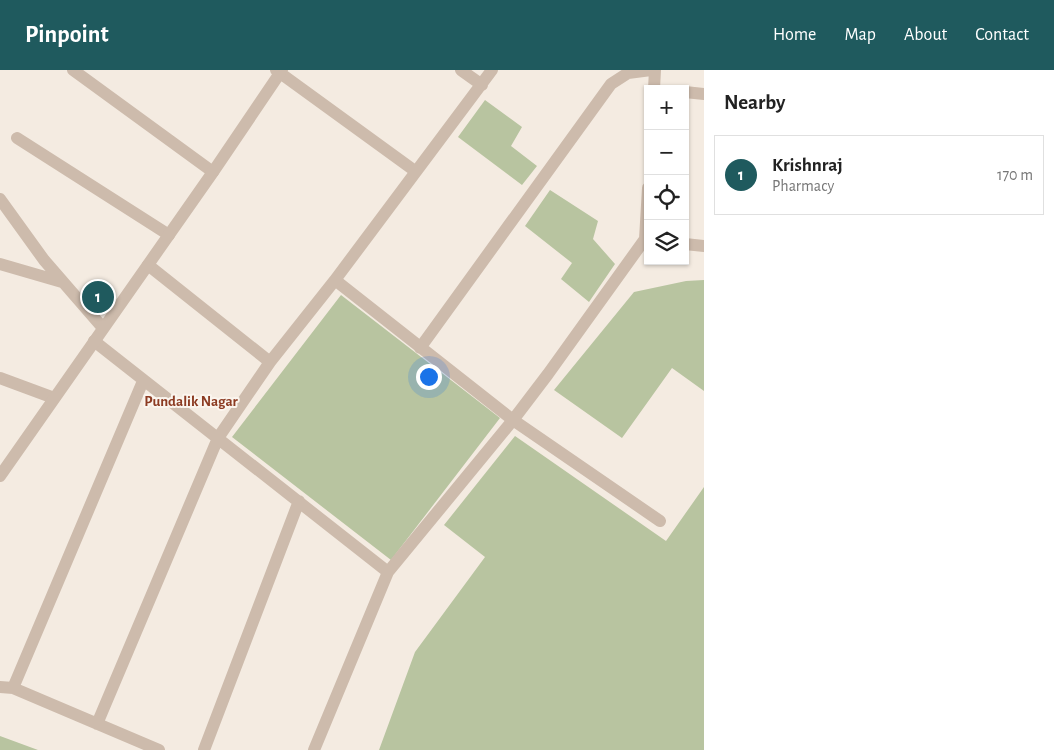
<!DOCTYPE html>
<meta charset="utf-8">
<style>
:root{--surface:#fff;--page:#f2f2f2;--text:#222;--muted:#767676;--line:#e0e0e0;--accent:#1f5a5e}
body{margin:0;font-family:"Alegreya Sans",sans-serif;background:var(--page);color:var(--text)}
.controls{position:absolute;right:15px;top:15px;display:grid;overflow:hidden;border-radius:0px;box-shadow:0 1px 4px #0004}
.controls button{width:45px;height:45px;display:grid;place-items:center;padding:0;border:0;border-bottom:1px solid var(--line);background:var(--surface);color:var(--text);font:25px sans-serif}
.you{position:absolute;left:428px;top:306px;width:18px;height:18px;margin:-12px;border:4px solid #fff;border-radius:50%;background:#1a73e8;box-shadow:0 0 0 8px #1a73e833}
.badge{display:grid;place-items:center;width:32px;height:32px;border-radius:50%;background:var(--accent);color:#fff;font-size:16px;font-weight:700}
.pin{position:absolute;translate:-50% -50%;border:2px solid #fff;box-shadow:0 1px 5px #0006}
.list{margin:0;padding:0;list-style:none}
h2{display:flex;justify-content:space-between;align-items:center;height:65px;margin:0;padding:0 20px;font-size:21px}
h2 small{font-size:16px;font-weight:400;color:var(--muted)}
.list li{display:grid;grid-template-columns:32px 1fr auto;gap:15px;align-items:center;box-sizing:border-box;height:80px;margin:0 10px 10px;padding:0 10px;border:1px solid var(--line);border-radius:0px}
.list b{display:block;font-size:19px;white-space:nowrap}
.list p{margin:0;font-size:16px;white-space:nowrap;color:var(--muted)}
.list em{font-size:16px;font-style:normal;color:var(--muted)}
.icon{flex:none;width:28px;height:28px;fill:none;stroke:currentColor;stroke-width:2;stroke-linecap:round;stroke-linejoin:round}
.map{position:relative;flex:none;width:704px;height:680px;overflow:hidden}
header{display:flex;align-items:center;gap:30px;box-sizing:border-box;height:70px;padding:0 25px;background:var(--accent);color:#fff}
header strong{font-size:24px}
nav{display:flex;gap:28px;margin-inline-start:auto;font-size:18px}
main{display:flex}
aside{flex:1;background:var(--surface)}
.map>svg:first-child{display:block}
.green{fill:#b8c4a0}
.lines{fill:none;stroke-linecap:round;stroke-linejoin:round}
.minor{stroke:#cdbbac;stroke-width:12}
.tertiary{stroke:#cdbbac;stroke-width:12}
.labels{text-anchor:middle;stroke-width:4;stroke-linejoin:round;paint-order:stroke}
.neighbourhood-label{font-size:15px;font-weight:bold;fill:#8c3b22;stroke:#fbf5ee}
</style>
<header>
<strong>Pinpoint</strong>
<nav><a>Home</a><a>Map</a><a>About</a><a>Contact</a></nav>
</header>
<main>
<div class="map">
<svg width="704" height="680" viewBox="0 0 704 680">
<rect width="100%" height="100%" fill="#f4ebe1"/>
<path class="green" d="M485 30 522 57 511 76 537 96 522 115 458 67Z
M550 120 598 151 593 169 615 194 589 232 561 209 572 193 525 156Z
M704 210V321L672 298 622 368 554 320 634 222 686 211Z
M341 225 500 348 391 490 232 367Z
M515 366 666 471 704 417V680H379L415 582 485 487 444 455Z
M0 666 38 680H0Z"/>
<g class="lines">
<path class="minor" d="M73 0 213 102
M282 0 280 3 415 101
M461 0 482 15
M654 19 655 0
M685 22 704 24
M17 68 169 165
M0 129 44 190 103 258
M685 174 704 176
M0 194 62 212
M148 195 270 292
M335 210 513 350 660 451
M94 271 388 502
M420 278 611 14 628 3 651 0
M0 308 54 328
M0 617 13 618 159 680
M13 618 143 311
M97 654 218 368 270 292 335 210 492 0
M204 680 299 431
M314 680 388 502 513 350 548 304 645 169 648 118"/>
<path class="tertiary" d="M0 406 213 102 280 3 276 0"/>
</g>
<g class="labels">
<g class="neighbourhood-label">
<text x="191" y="336">Pundalik Nagar</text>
</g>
</g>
</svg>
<div class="controls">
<button>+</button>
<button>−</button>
<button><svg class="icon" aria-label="locate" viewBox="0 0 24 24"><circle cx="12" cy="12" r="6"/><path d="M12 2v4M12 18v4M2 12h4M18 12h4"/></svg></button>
<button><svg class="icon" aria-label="layers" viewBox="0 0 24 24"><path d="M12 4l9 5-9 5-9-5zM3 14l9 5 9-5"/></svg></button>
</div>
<div class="you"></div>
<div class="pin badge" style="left:98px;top:227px">1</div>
</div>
<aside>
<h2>Nearby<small></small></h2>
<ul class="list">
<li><span class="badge">1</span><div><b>Krishnraj</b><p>Pharmacy</p></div><em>170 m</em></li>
</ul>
</aside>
</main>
